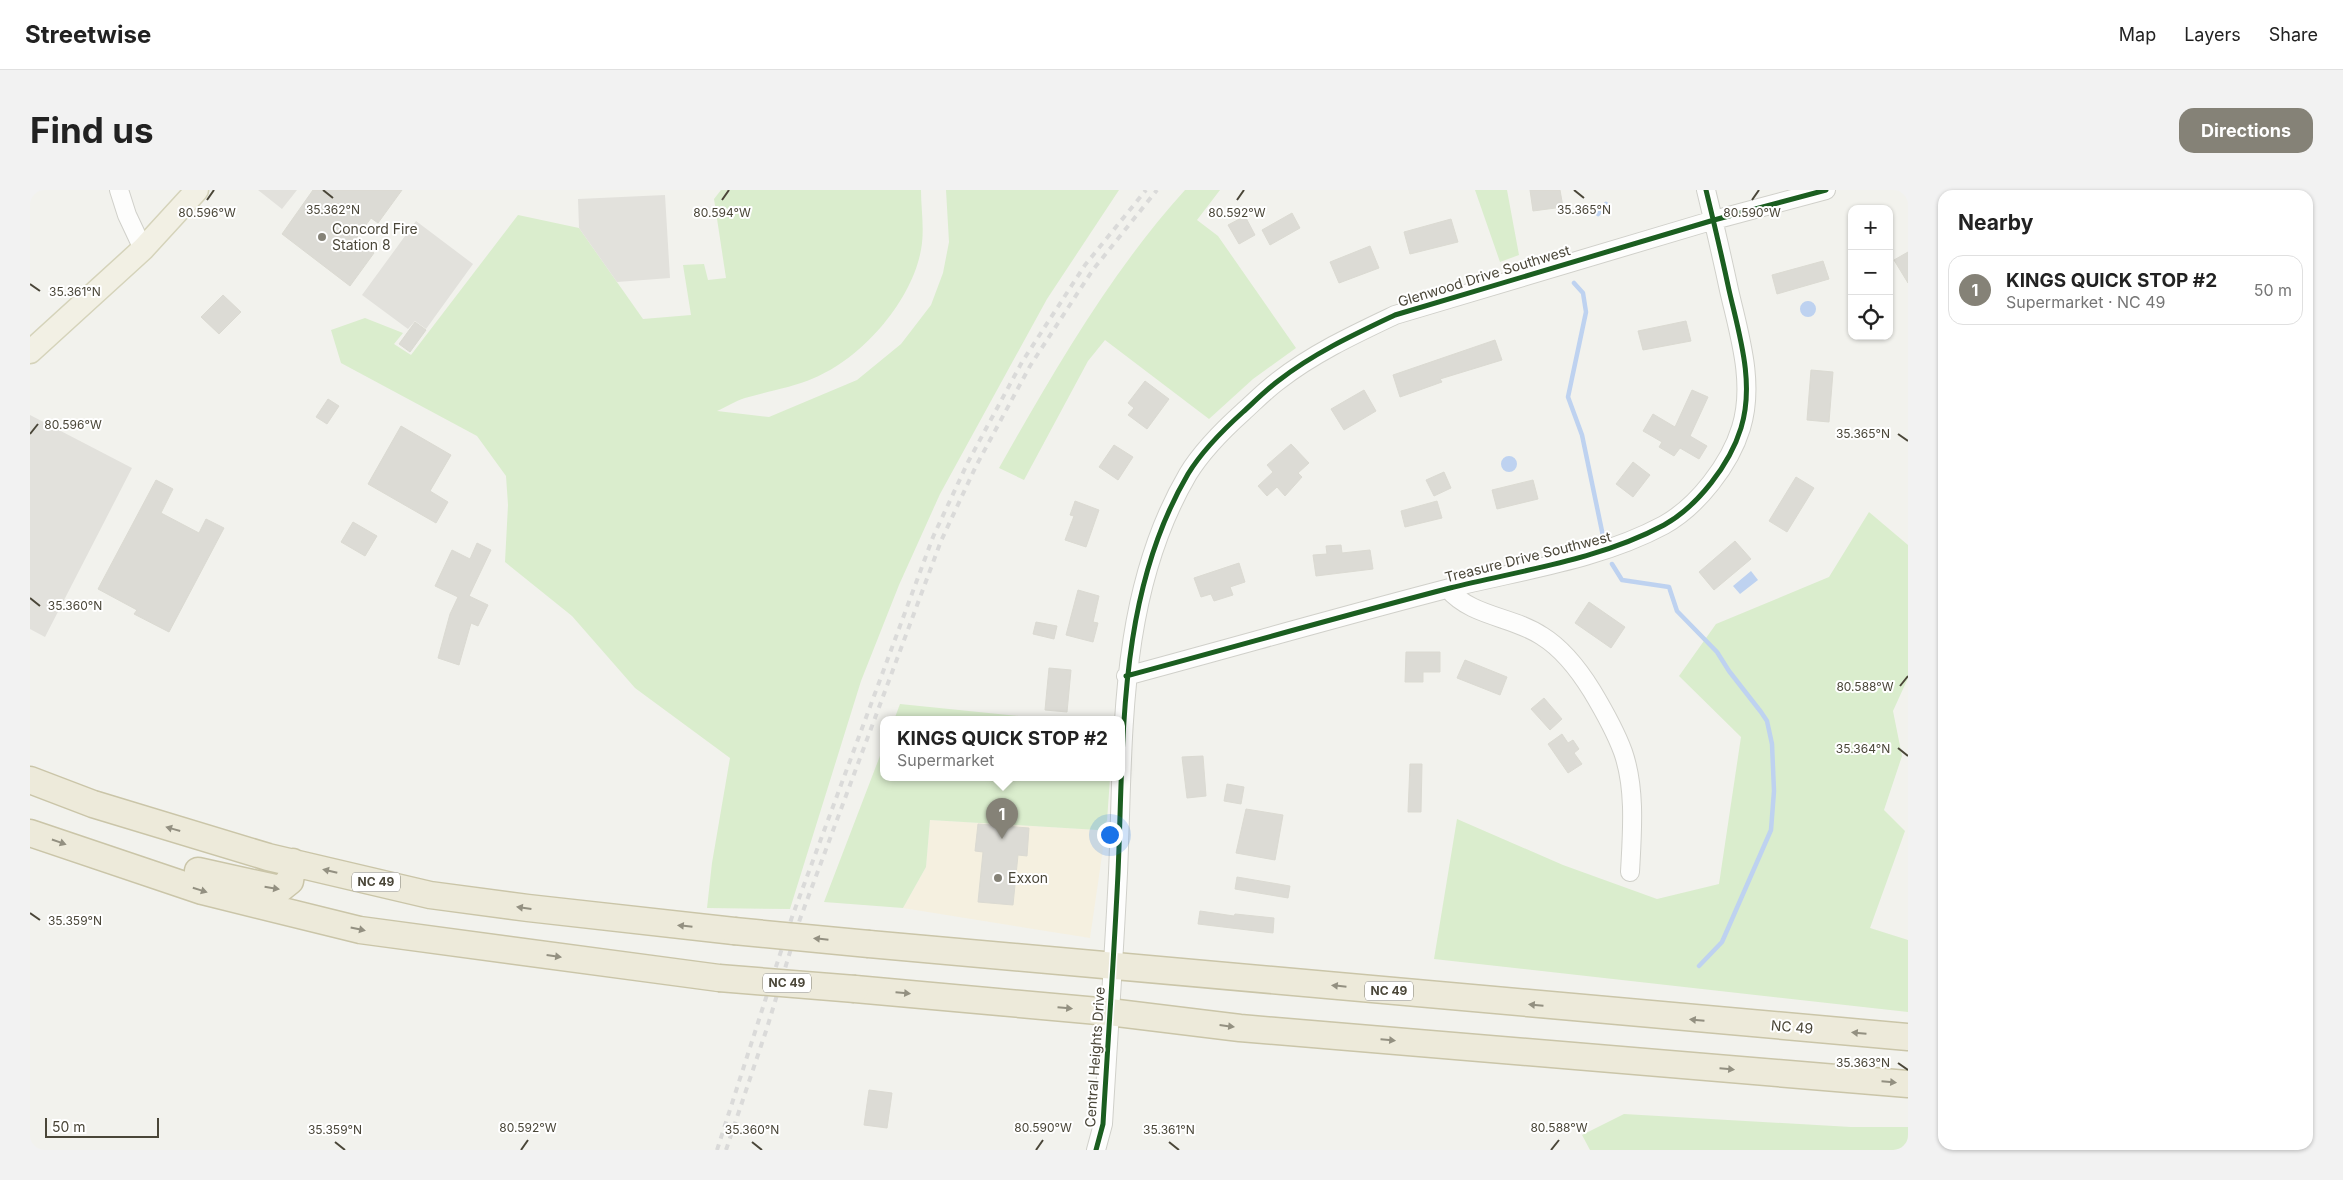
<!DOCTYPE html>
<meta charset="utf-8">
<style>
:root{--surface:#fff;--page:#f2f2f2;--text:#222;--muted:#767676;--line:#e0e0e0;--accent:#858277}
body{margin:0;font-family:Inter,sans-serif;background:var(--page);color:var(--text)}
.controls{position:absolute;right:15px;top:15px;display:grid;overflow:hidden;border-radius:10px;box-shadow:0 1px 4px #0004}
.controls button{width:45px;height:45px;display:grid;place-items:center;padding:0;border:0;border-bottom:1px solid var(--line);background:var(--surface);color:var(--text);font:25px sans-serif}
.scale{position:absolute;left:15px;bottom:12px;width:114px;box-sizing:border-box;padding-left:5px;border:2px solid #4a4638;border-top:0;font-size:14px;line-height:18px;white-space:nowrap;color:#4a4638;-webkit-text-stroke:4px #fff;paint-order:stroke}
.you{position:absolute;left:1079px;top:644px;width:18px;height:18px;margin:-12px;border:4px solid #fff;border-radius:50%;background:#1a73e8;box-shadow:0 0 0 8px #1a73e833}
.badge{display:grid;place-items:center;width:32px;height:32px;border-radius:50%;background:var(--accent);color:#fff;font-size:16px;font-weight:700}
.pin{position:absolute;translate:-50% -41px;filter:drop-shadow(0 1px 2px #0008)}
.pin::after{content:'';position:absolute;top:26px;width:18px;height:15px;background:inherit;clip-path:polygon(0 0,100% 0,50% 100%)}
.popup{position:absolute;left:850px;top:526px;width:245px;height:65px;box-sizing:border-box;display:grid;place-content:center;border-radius:10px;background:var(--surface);filter:drop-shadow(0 1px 4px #0005);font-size:16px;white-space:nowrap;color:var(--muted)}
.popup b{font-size:19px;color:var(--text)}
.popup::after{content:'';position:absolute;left:50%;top:100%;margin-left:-10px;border:10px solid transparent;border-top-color:var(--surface)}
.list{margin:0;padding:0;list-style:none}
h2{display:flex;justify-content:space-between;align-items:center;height:65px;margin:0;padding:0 20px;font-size:21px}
h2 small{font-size:16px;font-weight:400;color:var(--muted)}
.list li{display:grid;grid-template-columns:32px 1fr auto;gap:15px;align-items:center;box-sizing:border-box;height:70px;margin:0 10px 10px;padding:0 10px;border:1px solid var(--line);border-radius:15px}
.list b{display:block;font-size:19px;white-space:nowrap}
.list p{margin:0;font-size:16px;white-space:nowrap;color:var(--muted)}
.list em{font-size:16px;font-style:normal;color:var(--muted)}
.icon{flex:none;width:28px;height:28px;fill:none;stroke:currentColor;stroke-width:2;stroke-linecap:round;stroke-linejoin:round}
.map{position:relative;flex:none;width:1878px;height:960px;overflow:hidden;border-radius:15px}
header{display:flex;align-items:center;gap:30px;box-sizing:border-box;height:70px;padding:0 25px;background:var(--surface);border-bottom:1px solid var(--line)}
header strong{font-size:24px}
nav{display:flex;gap:28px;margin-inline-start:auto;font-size:18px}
.intro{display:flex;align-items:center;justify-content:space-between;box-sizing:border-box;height:120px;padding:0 30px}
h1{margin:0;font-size:35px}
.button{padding:12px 22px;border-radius:15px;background:var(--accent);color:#fff;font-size:18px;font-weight:700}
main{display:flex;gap:30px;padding:0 30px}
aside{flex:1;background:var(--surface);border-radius:15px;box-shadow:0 1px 4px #0004}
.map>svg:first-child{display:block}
.commercial{fill:#f5f0e0}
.green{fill:#daedcd}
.parking{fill:#e2e1dc}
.water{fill:#bed2f0}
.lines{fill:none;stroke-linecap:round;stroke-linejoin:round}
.stream{stroke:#bed2f0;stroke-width:4.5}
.building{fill:#dcdbd5;stroke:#dbdad2}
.minor-casing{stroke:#d0d0ca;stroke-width:20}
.major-casing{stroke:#d5d3ba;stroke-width:25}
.highway-casing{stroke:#cac5a8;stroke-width:29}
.minor{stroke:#fdfdfc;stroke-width:18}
.major{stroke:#f2f0e4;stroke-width:22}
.highway{stroke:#edeada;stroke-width:26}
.rail{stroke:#dadad9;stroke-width:4;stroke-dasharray:6 6;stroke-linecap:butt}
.highway-bridge-casing{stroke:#cac5a8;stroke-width:29;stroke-linecap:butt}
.highway-bridge{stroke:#edeada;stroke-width:26}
.cycleway-casing{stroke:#fff;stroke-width:8}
.cycleway{stroke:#1b5e20;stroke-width:5}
.oneway{fill:#939081}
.ticks{fill:none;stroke:#4a4638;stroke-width:2}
.poi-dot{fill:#858277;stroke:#fff;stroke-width:2}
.labels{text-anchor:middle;stroke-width:4;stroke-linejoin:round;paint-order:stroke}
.shield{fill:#fff;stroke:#807e74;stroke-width:1}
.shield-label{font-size:12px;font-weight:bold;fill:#4a4638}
.poi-label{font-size:14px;fill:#4a4638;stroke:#fff;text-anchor:start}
.street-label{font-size:14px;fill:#4a4638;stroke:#fff}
.ticks-label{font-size:12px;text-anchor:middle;fill:#4a4638;stroke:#fff;stroke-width:4;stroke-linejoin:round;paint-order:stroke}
</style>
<header>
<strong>Streetwise</strong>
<nav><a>Map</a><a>Layers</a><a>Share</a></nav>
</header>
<div class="intro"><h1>Find us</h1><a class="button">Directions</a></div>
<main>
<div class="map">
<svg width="1878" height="960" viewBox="0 0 1878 960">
<rect width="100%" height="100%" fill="#f2f2ed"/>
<path class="commercial" d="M900 630 1068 640 1077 631 1060 748 873 718 896 677Z"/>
<path class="green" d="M691 0H891C891 17 894 36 892 53 886 107 833 168 784 188 761 198 738 201 715 208 705 211 696 217 687 221L739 227 827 190 871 154 901 115 913 83 919 52 916 0H1089L1017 109 910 304 869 395 831 491 760 719 677 718 682 673 700 568 605 498 542 426 475 372 478 315 476 286 447 246 311 173 301 140 335 128 373 143 364 154 381 165 488 25 549 38 613 129 661 125 653 75 674 74 678 90 696 88 684 9Z
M1155 0H1190L1167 30 1188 46 1266 158 1223 189 1179 229 1075 150 1058 171 994 290 969 278C1024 181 1080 83 1155 0Z
M1445 0H1477L1489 65 1470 72Z
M1839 322 1878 355V488L1863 521 1872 566 1854 620 1875 641 1840 738 1878 750V822L1404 769 1427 629 1533 675 1627 709 1689 694 1711 547 1649 486 1686 434 1799 387Z
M870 514 1028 530H864Z
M853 558V588H1080L1077 631 1068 640 900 630 896 677 873 718 794 712Z
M1594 924 1821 937H1878V960H1560L1552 945Z"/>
<path class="parking" d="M228 0H267L252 19Z
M635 5 640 88 587 92 549 38 548 9Z
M386 31 443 74 396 139 385 131 378 139 332 105Z
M0 225 102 278 15 447 0 439Z"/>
<path class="water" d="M1770 119a8 8 0 1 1 16 0a8 8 0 1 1-16 0Z
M1471 274a8 8 0 1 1 16 0a8 8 0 1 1-16 0Z
M1721 381 1728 390 1710 404 1703 396Z"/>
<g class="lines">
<path class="stream" d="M1568 24 1576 14
M1544 93 1553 103 1556 122 1538 207 1552 245 1573 346
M1582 374 1592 390 1639 397 1647 421 1687 462 1699 481 1731 522 1737 531 1742 554 1744 601 1741 640 1692 752 1669 776"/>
</g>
<path class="building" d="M283 0H372L348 33 341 28 325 50 344 63 320 96 252 44Z
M1500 0H1530L1533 17 1503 21Z
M1262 23 1270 38 1240 55 1232 40Z
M1215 26 1225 45 1209 54 1198 35Z
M1421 29 1428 52 1380 64 1374 42Z
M1340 56 1349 78 1309 93 1300 72Z
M1878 62V93L1864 70Z
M1793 71 1799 89 1747 104 1742 85Z
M193 105 211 122 189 144 171 127Z
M1656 131 1661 151 1613 160 1608 141Z
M385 132 396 140 380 162 369 154Z
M1465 150 1472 170 1410 189 1412 192 1370 207 1363 185Z
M1781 180 1803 182 1799 232 1777 230Z
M1115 191 1139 209 1117 239 1098 225 1104 218 1098 213Z
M1334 200 1346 221 1314 240 1301 219Z
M1662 200 1678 207 1660 246 1677 256 1669 269 1650 258 1644 266 1629 257 1632 252 1613 241 1623 224 1645 237Z
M298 209 309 216 297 234 286 227Z
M371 236 421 265 400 301 418 312 406 333 338 294Z
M1261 254 1279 273 1268 283 1272 287 1255 306 1247 297 1237 306 1228 296 1243 282 1237 275Z
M1084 255 1103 267 1088 290 1069 277Z
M1603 272 1620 285 1603 307 1586 294Z
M1414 282 1421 298 1404 306 1396 290Z
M1766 287 1784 298 1757 342 1739 331Z
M126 290 143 299 131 323 169 343 176 329 194 338 139 442 104 424 107 420 68 399Z
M1503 290 1508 309 1467 319 1462 300Z
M1045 311 1069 320 1056 357 1035 350 1044 326 1040 325Z
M1407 311 1412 328 1375 337 1371 321Z
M323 332 347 346 335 366 311 352Z
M1705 351 1721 369 1684 400 1669 382Z
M447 353 461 360 439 406 458 415 448 436 441 433 429 475 408 468 420 424 428 407 405 396 422 360 440 369Z
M1311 355 1312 363 1340 360 1343 379 1286 386 1283 365 1297 364 1296 356Z
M1209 373 1215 392 1200 397 1203 405 1184 411 1181 404 1171 407 1164 388Z
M1048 400 1069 406 1063 432 1068 433 1063 452 1036 445Z
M1559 412 1595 437 1581 458 1545 433Z
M1006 432 1027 436 1024 449 1003 444Z
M1376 462H1410V482H1393V492H1375Z
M1435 470 1477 487 1470 505 1427 488Z
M1019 478 1041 480 1037 522 1015 520Z
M1514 508 1532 529 1520 540 1501 519Z
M1532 544 1538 553 1543 550 1549 559 1544 563 1552 574 1538 583 1518 554Z
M1173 566 1176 606 1157 608 1152 567Z
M1380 574H1392L1391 622H1378Z
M1197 594 1214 597 1211 614 1194 611Z
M1216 619 1253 625 1245 670 1206 663Z
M948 634 999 638 997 666 988 665 983 715 948 712 953 662 945 661Z
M1207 687 1260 696 1258 708 1205 699Z
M1170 721 1204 726 1205 724 1244 728 1243 743 1168 734Z
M839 900 862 903 857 938 834 935Z"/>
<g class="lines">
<defs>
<path id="minor" d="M89 0 97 25 113 59
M1418 399C1442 427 1482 426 1512 446 1533 459 1549 480 1562 501 1574 521 1585 540 1593 562 1606 599 1602 644 1600 682
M1096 486C1204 457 1312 426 1420 398 1492 380 1569 370 1634 335 1668 316 1700 274 1711 238 1725 193 1709 144 1699 100 1692 67 1684 33 1676 0
M1066 960 1073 934C1078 850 1084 767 1088 683 1094 548 1087 405 1158 284 1172 261 1193 240 1213 222 1225 211 1236 200 1248 191 1284 163 1325 144 1365 125L1684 30 1796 0"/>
<path id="major" d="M0 162 113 59 167 0"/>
<path id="highway" d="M0 590 63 614 238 667 400 705 498 718 704 741
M0 643 172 701 330 740 689 788
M168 681 250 699 260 691 263 672
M839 754 1878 847
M825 799 1079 822 1210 838 1878 894"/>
</defs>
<use href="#minor" class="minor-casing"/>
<use href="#major" class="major-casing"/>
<use href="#highway" class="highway-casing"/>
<use href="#minor" class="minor"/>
<use href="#major" class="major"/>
<use href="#highway" class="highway"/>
<path class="rail" d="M687 960 762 727 903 347 938 272 992 172 1055 75 1116 0
M696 960 737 838 770 729 911 351 946 276 1000 176 1062 81 1127 0"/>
<defs>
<path id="highway-bridge" d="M704 741 839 754
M689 788 825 799"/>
</defs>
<use href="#highway-bridge" class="highway-bridge-casing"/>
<use href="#highway-bridge" class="highway-bridge"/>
<defs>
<path id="cycleway" d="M1096 486C1204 457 1312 426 1420 398 1492 380 1569 370 1634 335 1668 316 1700 274 1711 238 1725 193 1709 144 1699 100 1692 67 1684 33 1676 0
M1066 960 1073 934C1078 850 1084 767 1088 683 1094 548 1087 405 1158 284 1172 261 1193 240 1213 222 1225 211 1236 200 1248 191 1284 163 1325 144 1365 125L1684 30 1796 0"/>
</defs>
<use href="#cycleway" class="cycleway-casing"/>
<use href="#cycleway" class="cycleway"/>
</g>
<defs><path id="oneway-solid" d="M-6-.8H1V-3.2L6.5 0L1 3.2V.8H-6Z" transform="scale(1.25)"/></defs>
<g class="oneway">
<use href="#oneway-solid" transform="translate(143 639) rotate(-164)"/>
<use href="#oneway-solid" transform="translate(29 652) rotate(19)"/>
<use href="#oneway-solid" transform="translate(300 681) rotate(-167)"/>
<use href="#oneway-solid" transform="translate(242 698) rotate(9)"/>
<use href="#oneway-solid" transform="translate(170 700) rotate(17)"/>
<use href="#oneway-solid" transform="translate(494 718) rotate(-172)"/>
<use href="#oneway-solid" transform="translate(655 736) rotate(-174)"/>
<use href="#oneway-solid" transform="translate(328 739) rotate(12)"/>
<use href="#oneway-solid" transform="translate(791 749) rotate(-174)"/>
<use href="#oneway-solid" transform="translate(524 766) rotate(8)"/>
<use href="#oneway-solid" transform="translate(1309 796) rotate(-174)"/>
<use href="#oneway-solid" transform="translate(873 803) rotate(5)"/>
<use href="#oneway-solid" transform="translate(1506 815) rotate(-175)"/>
<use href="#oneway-solid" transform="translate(1035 818) rotate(5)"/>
<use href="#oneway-solid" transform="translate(1667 830) rotate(-175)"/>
<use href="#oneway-solid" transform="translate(1197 836) rotate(7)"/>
<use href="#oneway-solid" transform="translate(1829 843) rotate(-175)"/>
<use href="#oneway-solid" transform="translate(1358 850) rotate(5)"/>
<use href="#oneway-solid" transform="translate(1697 879) rotate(5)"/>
<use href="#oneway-solid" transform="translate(1859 892) rotate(5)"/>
</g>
<path class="ticks" d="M293 0 303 8M1544 0 1554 8M177 10 184 0M692 10 699 0M1207 10 1214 0M1722 10 1729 0M0 94 10 101M0 244 8 234M1868 244 1878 251M0 408 10 416M1870 496 1878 486M1868 558 1878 566M0 723 10 730M1868 873 1878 880M305 952 315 960M722 952 732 960M1139 952 1149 960M491 960 498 950M1006 960 1013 950M1521 960 1529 950"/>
<g class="poi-dot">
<circle cx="292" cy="47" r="5"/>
<circle cx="968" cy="688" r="5"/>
</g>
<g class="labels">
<g class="shield">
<rect x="322" y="682.5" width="48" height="19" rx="4"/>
<rect x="733" y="783.5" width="48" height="19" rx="4"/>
<rect x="1335" y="791.5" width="48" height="19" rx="4"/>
</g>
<g class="shield-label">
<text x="346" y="696">NC 49</text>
<text x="757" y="797">NC 49</text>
<text x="1359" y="805">NC 49</text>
</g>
<g class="poi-label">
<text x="302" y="44">Concord Fire<tspan x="302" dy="16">Station 8</tspan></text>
<text x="978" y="693">Exxon</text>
</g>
<g class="street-label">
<text transform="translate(1454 86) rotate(-17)" y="5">Glenwood Drive Southwest</text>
<text transform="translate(1498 367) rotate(-14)" y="5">Treasure Drive Southwest</text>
<text transform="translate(1762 837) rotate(5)" y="5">NC 49</text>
<text transform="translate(1065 867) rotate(-86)" y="5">Central Heights Drive</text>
</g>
</g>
<g class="ticks-label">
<text x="303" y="24">35.362°N</text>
<text x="1554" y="24">35.365°N</text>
<text x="177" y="27">80.596°W</text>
<text x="692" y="27">80.594°W</text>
<text x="1207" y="27">80.592°W</text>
<text x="1722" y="27">80.590°W</text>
<text x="45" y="106">35.361°N</text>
<text x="43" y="239">80.596°W</text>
<text x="1833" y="248">35.365°N</text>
<text x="45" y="420">35.360°N</text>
<text x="1835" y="501">80.588°W</text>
<text x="1833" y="563">35.364°N</text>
<text x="45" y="735">35.359°N</text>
<text x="1833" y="877">35.363°N</text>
<text x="498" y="942">80.592°W</text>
<text x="1013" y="942">80.590°W</text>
<text x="1529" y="942">80.588°W</text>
<text x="305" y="944">35.359°N</text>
<text x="722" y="944">35.360°N</text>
<text x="1139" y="944">35.361°N</text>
</g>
</svg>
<div class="controls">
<button>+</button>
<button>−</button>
<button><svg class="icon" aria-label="locate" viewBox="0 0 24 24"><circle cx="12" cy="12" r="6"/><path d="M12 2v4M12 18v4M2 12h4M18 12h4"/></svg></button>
</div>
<div class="scale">50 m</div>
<div class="you"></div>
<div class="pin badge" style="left:972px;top:649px">1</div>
<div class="popup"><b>KINGS QUICK STOP #2</b>Supermarket</div>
</div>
<aside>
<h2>Nearby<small></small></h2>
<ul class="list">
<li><span class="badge">1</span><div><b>KINGS QUICK STOP #2</b><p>Supermarket · NC 49</p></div><em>50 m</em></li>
</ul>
</aside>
</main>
